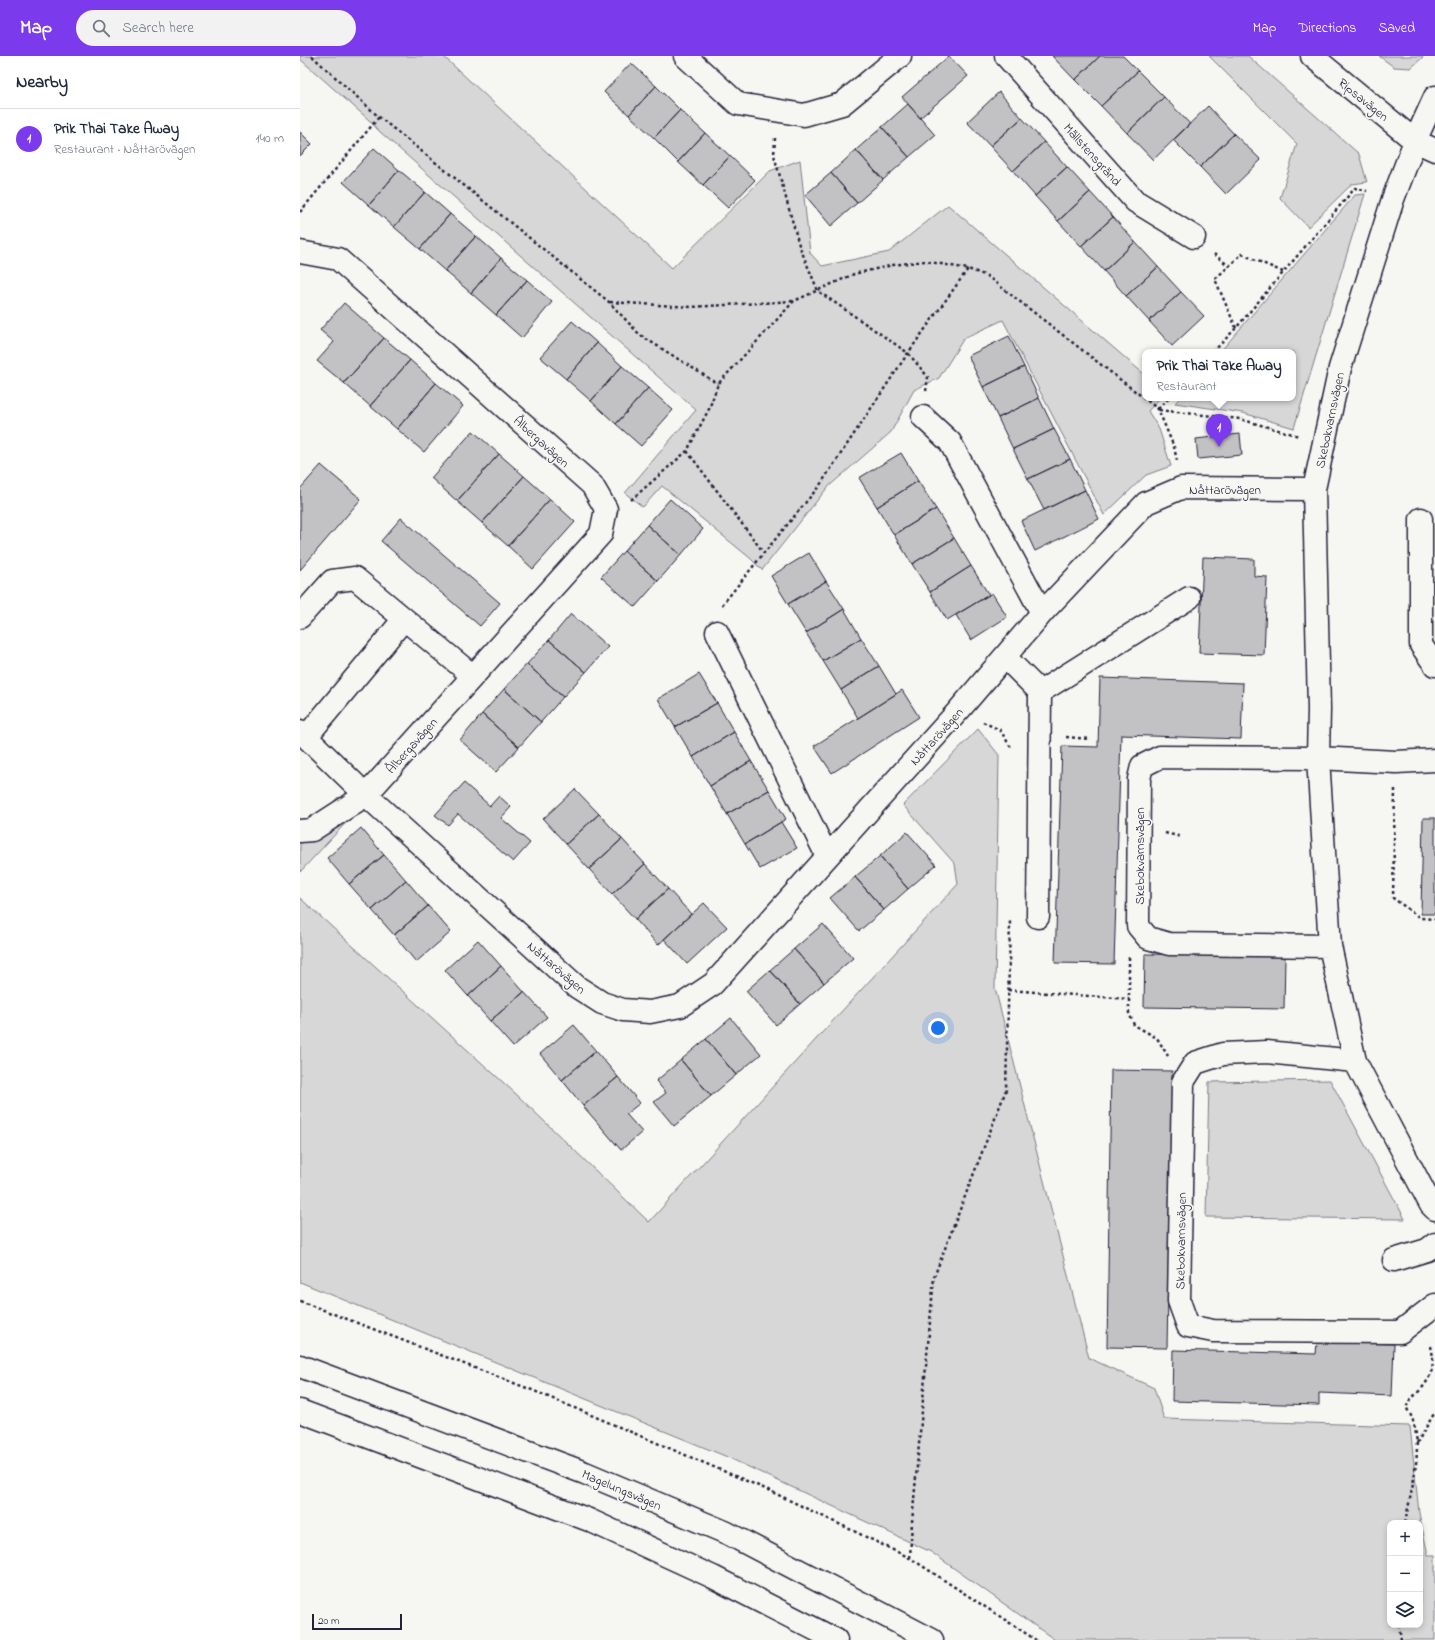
<!DOCTYPE html>
<meta charset="utf-8">
<style>
:root{--surface:#fff;--page:#f2f2f3;--text:#1f2937;--muted:#747a83;--line:#e0e1e3;--accent:#7c3aed}
body{margin:0;font-family:"Indie Flower",sans-serif;background:var(--page);color:var(--text)}
.controls{position:absolute;right:12px;bottom:12px;display:grid;overflow:hidden;border-radius:8px;box-shadow:0 2px 6px #0003}
.controls button{width:36px;height:36px;display:grid;place-items:center;padding:0;border:0;border-bottom:1px solid var(--line);background:var(--surface);color:var(--text);font:20px sans-serif}
.scale{position:absolute;left:12px;bottom:10px;width:90px;box-sizing:border-box;padding-left:4px;border:2px solid #22223b;border-top:0;font-size:11px;line-height:14px;white-space:nowrap;color:#22223b;-webkit-text-stroke:3px #f6f6f2;paint-order:stroke}
.you{position:absolute;left:638px;top:972px;width:14px;height:14px;margin:-10px;border:3px solid #fff;border-radius:50%;background:#1a73e8;box-shadow:0 0 0 6px #1a73e833}
.badge{display:grid;place-items:center;width:26px;height:26px;border-radius:50%;background:var(--accent);color:#fff;font-size:13px;font-weight:700}
.pin{position:absolute;translate:-50% -33px;filter:drop-shadow(0 1px 2px #0008)}
.pin::after{content:'';position:absolute;top:21px;width:14px;height:12px;background:inherit;clip-path:polygon(0 0,100% 0,50% 100%)}
.popup{position:absolute;left:842px;top:293px;width:154px;height:52px;box-sizing:border-box;display:grid;place-content:center;border-radius:8px;background:var(--surface);filter:drop-shadow(0 1px 3px #0005);font-size:13px;white-space:nowrap;color:var(--muted)}
.popup b{font-size:15px;color:var(--text)}
.popup::after{content:'';position:absolute;left:50%;top:100%;margin-left:-8px;border:8px solid transparent;border-top-color:var(--surface)}
.list{margin:0;padding:0;list-style:none}
h2{display:flex;justify-content:space-between;align-items:center;height:52px;margin:0;padding:0 16px;font-size:17px}
h2 small{font-size:13px;font-weight:400;color:var(--muted)}
.list li{display:grid;grid-template-columns:26px 1fr auto;gap:12px;align-items:center;box-sizing:border-box;height:60px;padding:0 16px;border-top:1px solid var(--line)}
.list b{display:block;font-size:15px;white-space:nowrap}
.list p{margin:0;font-size:13px;white-space:nowrap;color:var(--muted)}
.list em{font-size:13px;font-style:normal;color:var(--muted)}
.icon{flex:none;width:22px;height:22px;fill:none;stroke:currentColor;stroke-width:2;stroke-linecap:round;stroke-linejoin:round}
.map{position:relative;flex:none;width:1135px;height:1584px;overflow:hidden}
header{display:flex;align-items:center;gap:24px;box-sizing:border-box;height:56px;padding:0 20px;background:var(--accent);color:#fff}
header strong{font-size:19px}
nav{display:flex;gap:22px;margin-inline-start:auto;font-size:14px}
.search{width:280px;height:36px;background:var(--page);display:flex;align-items:center;gap:10px;box-sizing:border-box;padding:0 14px;border-radius:22px;color:var(--muted);font-size:15px}
main{display:flex}
aside{flex:1;background:var(--surface)}
.map>svg:first-child{display:block}
.green{fill:#d7d7d7;stroke:#7c7c89;fill-rule:evenodd}
.building{fill:#c2c2c4;stroke:#22223b}
.lines{fill:none;stroke-linecap:round;stroke-linejoin:round}
.minor-casing{stroke:#22223b;stroke-width:25}
.major-casing{stroke:#22223b;stroke-width:25}
.path{stroke:#22223b;stroke-width:2.5;stroke-dasharray:3 3;stroke-linecap:butt}
.minor{stroke:#f6f6f2;stroke-width:22}
.major{stroke:#f6f6f2;stroke-width:22}
.labels{text-anchor:middle;stroke-width:3.5;stroke-linejoin:round;paint-order:stroke}
.street-label{font-size:13px;fill:#22223b;stroke:#f6f6f2}
</style>
<header>
<strong>Map</strong>
<div class="search"><svg class="icon" aria-label="search" viewBox="0 0 24 24"><circle cx="10" cy="10" r="6"/><path d="M15 15l6 6"/></svg>Search here</div>
<nav><a>Map</a><a>Directions</a><a>Saved</a></nav>
</header>
<main>
<aside>
<h2>Nearby<small></small></h2>
<ul class="list">
<li><span class="badge">1</span><div><b>Prik Thai Take Away</b><p>Restaurant · Nåttarövägen</p></div><em>140 m</em></li>
</ul>
</aside>
<div class="map">
<svg width="1135" height="1584" viewBox="0 0 1135 1584">
<rect width="100%" height="100%" fill="#f6f6f2"/>
<filter id="ink" filterUnits="userSpaceOnUse"><feTurbulence type="fractalNoise" baseFrequency=".025" numOctaves="2"/><feDisplacementMap in="SourceGraphic" scale="8" xChannelSelector="R" yChannelSelector="G"/><feConvolveMatrix kernelMatrix="1 2 1 2 8 2 1 2 1" color-interpolation-filters="sRGB"/></filter>
<g filter="url(#ink)">
<path class="green" d="M0 0H143L372 212 470 115 500 104 510 197 522 210 589 196 648 149 845 319V342H860L848 355 859 373 871 410 846 419 804 459 703 264 664 282 639 322 614 334 591 376 527 432 462 514 450 502 362 430 343 451 325 437 396 354 79 75 69 64 0 3Z
M909 0H948L1059 98 1067 126 1052 128 1008 171 980 142 997 88Z
M1079 0H1124L1111 12 1094 11Z
M1065 138 994 372 943 357 875 347 880 342H993V296H920L1055 139Z
M678 673 699 699 695 932 789 1302 854 1332 864 1363 1110 1370 1119 1457 1128 1499H1135V1584H755L631 1496 425 1400 0 1226V842L216 1038 349 1166 658 828 655 808 603 749ZM1090 1467H1120V1569H1090Z
M38 741 55 757 0 816V782Z
M1030 1024 1105 1163 906 1161 909 1026Z"/>
<path class="building" d="M649 0 668 20 620 62 602 41Z
M752 0H800L775 24Z
M800 0H823L838 15 801 50 775 24Z
M331 7 356 30 329 59 304 36Z
M838 15 864 41 827 77 801 50Z
M356 30 380 54 354 82 329 59Z
M699 36 722 62 690 90 667 66Z
M864 41 890 68 853 104 827 77Z
M608 48 635 79 609 101 582 71Z
M908 50 934 78 900 111 873 84Z
M380 54 405 77 378 106 354 82Z
M722 62 744 86 713 115 690 90Z
M582 71 609 101 583 124 556 94Z
M0 76 12 88 0 100Z
M405 77 430 100 403 129 378 106Z
M934 78 961 104 926 138 900 111Z
M744 86 767 111 735 140 713 115Z
M74 92 99 114 69 149 43 126Z
M556 94 583 124 557 147 531 117Z
M430 100 455 124 428 152 403 129Z
M767 111 790 136 758 165 735 140Z
M99 114 125 136 94 171 69 149Z
M531 117 557 147 531 170 505 139Z
M125 136 150 158 120 193 94 171Z
M790 136 813 161 781 190 758 165Z
M150 158 176 180 145 215 120 193Z
M813 161 835 186 804 215 781 190Z
M176 180 201 202 171 237 145 215Z
M835 186 858 211 826 240 804 215Z
M201 202 227 224 196 259 171 237Z
M858 211 881 236 849 265 826 240Z
M227 224 252 246 222 282 196 259Z
M881 236 904 260 872 290 849 265Z
M44 247 84 282 44 327 17 305 34 286 20 274Z
M272 265 297 287 266 323 240 301Z
M709 280 724 311 683 331 668 300Z
M84 282 110 304 70 350 44 327Z
M297 287 322 310 291 345 266 323Z
M110 304 136 327 97 373 70 350Z
M322 310 348 332 316 368 291 345Z
M724 311 739 342 698 362 683 331Z
M136 327 163 350 124 396 97 373Z
M348 332 373 354 341 390 316 368Z
M739 342 754 373 713 393 698 362Z
M754 373 770 403 728 423 713 393Z
M173 375 199 398 157 445 131 422Z
M940 378 942 399 898 403 896 383Z
M601 397 618 425 577 451 559 422Z
M199 398 224 420 182 467 157 445Z
M770 403 785 434 744 454 728 423Z
M21 409 61 443 0 514V433Z
M224 420 250 443 208 490 182 467Z
M618 425 636 453 594 479 577 451Z
M785 434 799 463 735 495 721 465Z
M250 443 275 466 233 513 208 490Z
M370 443 403 473 381 499 347 469Z
M636 453 654 482 612 508 594 479Z
M101 462 200 547 180 570 81 485Z
M347 469 381 499 358 525 324 495Z
M654 482 671 510 630 536 612 508Z
M324 495 358 525 335 551 301 521Z
M509 497 526 525 488 548 471 520Z
M903 501 954 503V520L967 521 964 599 899 597Z
M671 510 689 539 647 564 630 536Z
M526 525 544 553 506 577 488 548Z
M692 537 707 561 671 584 656 559Z
M544 553 561 582 523 605 506 577Z
M271 558 308 591 286 616 249 584Z
M561 582 579 610 541 634 523 605Z
M249 584 286 616 263 641 227 608Z
M227 608 263 641 241 666 204 633Z
M579 610 596 638 558 662 541 634Z
M399 618 417 647 375 671 358 643Z
M800 622 943 627 941 683 821 679 814 908 755 907 762 690 798 691Z
M204 633 241 666 219 691 182 658Z
M602 634 619 661 532 717 514 690Z
M417 647 434 676 393 701 375 671Z
M182 658 219 691 196 716 160 684Z
M434 676 451 705 410 730 393 701Z
M451 705 469 734 427 758 410 730Z
M164 727 190 750 199 740 211 751 201 762 230 787 213 806 158 758 148 769 135 759Z
M275 733 299 758 266 788 243 763Z
M469 734 486 763 445 788 427 758Z
M299 758 322 783 289 813 266 788Z
M1123 762H1135V858H1121Z
M481 766 497 792 460 813 445 788Z
M61 772 84 799 49 828 27 802Z
M607 776 636 809 608 833 580 800Z
M322 783 345 808 312 838 289 813Z
M84 799 106 824 72 854 49 828Z
M580 800 608 833 584 854 555 821Z
M345 808 368 833 335 863 312 838Z
M555 821 584 854 559 875 530 842Z
M106 824 128 850 94 879 72 854Z
M368 833 391 858 358 889 335 863Z
M404 847 427 871 387 908 364 883Z
M128 850 151 876 116 906 94 879Z
M523 868 553 902 524 927 494 893Z
M178 884 201 910 168 940 145 914Z
M494 893 524 927 500 948 470 914Z
M845 898 985 900 984 953 844 951Z
M201 910 224 936 190 965 168 940Z
M470 914 500 948 476 969 446 935Z
M224 936 247 961 213 991 190 965Z
M431 962 461 998 436 1019 406 983Z
M274 969 296 995 262 1024 240 998Z
M406 983 436 1019 411 1040 381 1004Z
M296 995 318 1021 283 1050 262 1024Z
M381 1004 411 1040 374 1070 354 1046 366 1037 356 1025Z
M811 1014 872 1015 867 1292 807 1291Z
M318 1021 340 1047 326 1058 342 1076 321 1094 283 1050Z
M1017 1286 1094 1288 1092 1340 1019 1337V1349L872 1345 873 1294 1016 1298Z"/>
<g class="lines">
<defs>
<path id="minor" d="M385 0 438 48 504 59 542 48 600 0
M706 0 835 145 894 181
M1012 0 1115 85 1135 94
M1135 41 1115 85 1093 143 1040 312 1014 433 1019 653 1018 702 1030 890 1055 1005 1131 1149 1135 1153
M0 196 38 203 292 429 306 453 301 478 66 739 12 774 0 775
M623 361 650 386 742 557
M1121 463V589L1135 609
M0 561 32 525 55 522 173 620
M417 576 527 800
M705 601 740 636 738 861
M740 636 889 542
M0 675 66 739 277 931 302 947 323 954 350 956 380 950 413 928 659 654 742 557 846 447 881 432 1014 433
M7 680 104 563
M1030 890 869 888 848 882 838 870 839 723 842 710 860 701 1018 702 1096 706 1135 704
M1055 1005 967 996 923 998 895 1007 883 1026 879 1245 888 1270 913 1275 1100 1276 1135 1249
M1094 1204 1127 1194 1135 1188"/>
<path id="major" d="M0 1310 285 1417 427 1477 632 1584
M0 1355 289 1464 413 1521 536 1584"/>
</defs>
<use href="#minor" class="minor-casing"/>
<use href="#major" class="major-casing"/>
<path class="path" d="M12 0 79 61 309 246 340 279 418 328
M475 82 474 99 499 189 518 235 608 297 628 321 626 335
M0 156 79 61
M914 198 929 210
M310 246 391 251 494 245
M936 272 915 223 942 198 983 216
M913 296 936 272 1055 132 1067 135
M858 353 869 342
M859 354 940 363 999 380
M387 395 464 497 520 429 608 297 668 213
M331 444 387 395 409 353 418 328 494 245 554 218 593 209 625 205 668 213 687 220 858 353 874 391 877 405
M422 549 464 497
M683 666 700 674 712 693
M766 681 790 683
M1095 733 1093 842 1120 862 1135 863
M865 777 882 781
M829 901V957L834 969 857 982 868 1000
M708 934 829 943
M0 1245 232 1334 468 1434 610 1502 736 1584
M1117 1387 1135 1356
M1105 1467C1111 1435 1123 1397 1113 1365 1112 1360 1108 1355 1106 1351 1110 1342 1116 1339 1122 1332 1134 1318 1135 1303 1130 1287
M610 1502 612 1466 634 1221 706 1034 710 865
M1099 1569 1101 1584"/>
<use href="#minor" class="minor"/>
<use href="#major" class="major"/>
</g>
</g>
<g class="labels">
<g class="street-label">
<text transform="translate(1064 43) rotate(39)" y="5">Ripsavägen</text>
<text transform="translate(793 98) rotate(48)" y="5">Mällstensgränd</text>
<text transform="translate(1029 364) rotate(-78)" y="5">Skebokvarnsvägen</text>
<text transform="translate(242 385) rotate(42)" y="5">Ålbergavägen</text>
<text x="925" y="438">Nåttarövägen</text>
<text transform="translate(636 680) rotate(-48)" y="5">Nåttarövägen</text>
<text transform="translate(111 689) rotate(-48)" y="5">Ålbergavägen</text>
<text transform="translate(839 800) rotate(-90)" y="5">Skebokvarnsvägen</text>
<text transform="translate(257 911) rotate(41)" y="5">Nåttarövägen</text>
<text transform="translate(880 1185) rotate(-89)" y="5">Skebokvarnsvägen</text>
<text transform="translate(322 1433) rotate(23)" y="5">Magelungsvägen</text>
</g>
</g>
</svg>
<div class="controls">
<button>+</button>
<button>−</button>
<button><svg class="icon" aria-label="layers" viewBox="0 0 24 24"><path d="M12 4l9 5-9 5-9-5zM3 14l9 5 9-5"/></svg></button>
</div>
<div class="scale">20 m</div>
<div class="you"></div>
<div class="pin badge" style="left:919px;top:391px">1</div>
<div class="popup"><b>Prik Thai Take Away</b>Restaurant</div>
</div>
</main>
